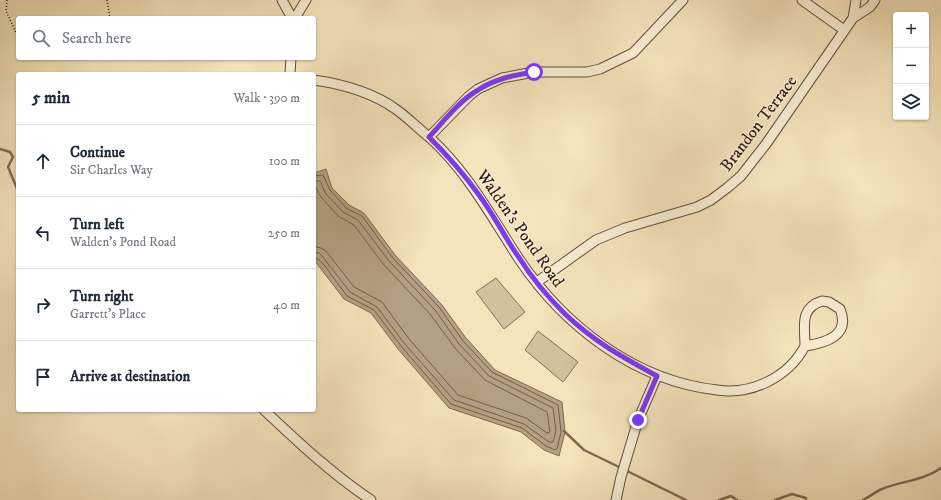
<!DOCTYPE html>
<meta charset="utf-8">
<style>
:root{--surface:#fff;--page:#f2f2f3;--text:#1f2937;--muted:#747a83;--line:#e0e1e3}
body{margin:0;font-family:"IM FELL DW Pica",serif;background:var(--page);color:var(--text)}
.controls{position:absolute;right:12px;top:12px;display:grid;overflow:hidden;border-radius:4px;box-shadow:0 1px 3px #0004}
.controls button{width:36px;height:36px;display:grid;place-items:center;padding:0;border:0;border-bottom:1px solid var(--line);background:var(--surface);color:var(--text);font:20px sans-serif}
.stop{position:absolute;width:12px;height:12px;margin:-9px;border:3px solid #7c3aed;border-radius:50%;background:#fff}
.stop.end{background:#7c3aed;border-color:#fff;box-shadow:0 1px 4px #0008}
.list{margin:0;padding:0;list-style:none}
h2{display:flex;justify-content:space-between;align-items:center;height:52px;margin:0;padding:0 16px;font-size:17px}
h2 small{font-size:13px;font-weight:400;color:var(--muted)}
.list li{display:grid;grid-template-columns:26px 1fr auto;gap:12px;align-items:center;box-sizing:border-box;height:72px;padding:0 16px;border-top:1px solid var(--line)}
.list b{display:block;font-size:15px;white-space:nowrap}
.list p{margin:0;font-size:13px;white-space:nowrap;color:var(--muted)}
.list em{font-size:13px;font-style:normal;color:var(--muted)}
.icon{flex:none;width:22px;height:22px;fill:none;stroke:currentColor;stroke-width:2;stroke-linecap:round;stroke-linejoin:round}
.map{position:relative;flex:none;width:941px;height:500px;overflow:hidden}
.search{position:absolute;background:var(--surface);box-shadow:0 1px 3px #0004;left:16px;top:16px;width:300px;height:44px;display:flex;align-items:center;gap:10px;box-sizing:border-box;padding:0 14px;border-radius:4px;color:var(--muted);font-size:15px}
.panel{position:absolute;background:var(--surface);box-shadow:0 1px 3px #0004;left:16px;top:72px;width:300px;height:340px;border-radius:4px}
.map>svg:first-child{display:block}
.green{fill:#d3c19e;stroke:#846e57}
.water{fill:#b39f81;stroke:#806a54}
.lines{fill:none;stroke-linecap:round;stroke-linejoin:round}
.shore{stroke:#745d48;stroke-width:1}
.stream{stroke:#806a54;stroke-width:2.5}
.street-casing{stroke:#644d3b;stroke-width:11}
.path{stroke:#341b10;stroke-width:1.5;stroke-dasharray:1 2;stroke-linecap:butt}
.street{stroke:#f8edd3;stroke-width:9}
.route{stroke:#7c3aed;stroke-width:5}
.labels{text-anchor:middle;stroke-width:3;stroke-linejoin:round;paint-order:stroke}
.street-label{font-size:17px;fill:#341b10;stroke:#f8edd3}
</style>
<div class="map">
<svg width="941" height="500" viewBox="0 0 941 500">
<rect width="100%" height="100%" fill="#f4e3bb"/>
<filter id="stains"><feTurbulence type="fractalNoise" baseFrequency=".005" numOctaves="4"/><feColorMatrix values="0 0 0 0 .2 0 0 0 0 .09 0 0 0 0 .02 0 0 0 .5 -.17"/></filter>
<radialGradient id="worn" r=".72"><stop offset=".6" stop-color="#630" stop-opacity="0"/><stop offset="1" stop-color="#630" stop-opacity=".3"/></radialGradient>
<path class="green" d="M496 278 525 312 504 329 476 292Z
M538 331 578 362 563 382 525 350Z"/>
<path class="water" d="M326 169 332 188 349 205 364 213 395 255 442 305 466 338 495 370 562 402 565 432 559 456 544 450 521 432 449 408 398 349 371 313 344 299 314 260V173Z"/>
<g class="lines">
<path class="shore" d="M314 176 323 175 330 190 346 208 362 216 392 257 439 307 463 341 492 372 558 405 561 432 557 449 555 450 546 446 522 428 451 404 401 346 374 310 347 296 325 266 318 259 314 258
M314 181H320L326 194 343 212 358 220 389 261 435 310 459 344 489 376 553 408 556 431 553 442H549L524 424 454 400 404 343 377 307 350 292 322 256 319 253 314 252
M314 187 316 188 321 197 338 216 354 225 384 265 430 314 455 348 485 380 547 412 550 432 547 433 526 418 458 395 409 339 382 302 354 287 326 251 321 248 314 246"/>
<path class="stream" d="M0 149 10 152 13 157 8 167 18 191
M564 431 584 450 621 468
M625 470 686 500
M719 500 731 496 737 500
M775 500 792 494 806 498V500
M863 500C869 497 875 492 882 489 901 481 923 481 941 468"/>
<defs>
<path id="street" d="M282 0 292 18
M802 0 844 30
M295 18 306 0
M853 18 856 0
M290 74 291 58
M314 80C342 84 374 93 397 110 408 118 418 128 429 137 467 171 491 216 519 259 564 326 635 381 717 390 751 395 788 378 805 346
M429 137 469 96 478 89 502 78 534 72H587L600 69 633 53 683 0
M537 282 596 240 625 228 697 207 711 200 727 188 741 176 766 144 853 18 870 7 875 0
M822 301 829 302 840 309C851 336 825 343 805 346 805 327 799 308 822 301Z
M264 410C298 442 332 474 371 500
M616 500 621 477 638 420 657 376"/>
</defs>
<use href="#street" class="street-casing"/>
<path class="path" d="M7 0 6 11 18 37
M107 0 110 18"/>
<use href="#street" class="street"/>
</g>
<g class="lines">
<path class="route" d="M534 72C514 75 495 79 478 90 459 101 444 121 429 137 447 155 464 174 479 195 494 215 505 238 520 259 532 278 548 297 564 313 593 341 622 357 657 376L638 420"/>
</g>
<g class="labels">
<g class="street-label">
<text transform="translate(758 123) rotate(-53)" y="6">Brandon Terrace</text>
<text transform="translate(521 228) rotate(55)" y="6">Walden's Pond Road</text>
</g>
</g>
<rect width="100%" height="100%" filter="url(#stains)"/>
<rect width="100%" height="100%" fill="url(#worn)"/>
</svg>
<div class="controls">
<button>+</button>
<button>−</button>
<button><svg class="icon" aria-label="layers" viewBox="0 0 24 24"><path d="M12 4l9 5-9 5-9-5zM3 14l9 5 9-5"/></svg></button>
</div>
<div class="stop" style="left:534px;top:72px"></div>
<div class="stop end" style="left:638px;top:420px"></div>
<div class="search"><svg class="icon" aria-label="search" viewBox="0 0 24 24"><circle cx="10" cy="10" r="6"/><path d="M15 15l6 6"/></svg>Search here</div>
<section class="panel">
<h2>5 min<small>Walk · 390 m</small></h2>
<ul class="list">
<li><svg class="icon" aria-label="ahead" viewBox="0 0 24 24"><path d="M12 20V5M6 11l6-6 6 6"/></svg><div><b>Continue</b><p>Sir Charles Way</p></div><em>100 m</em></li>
<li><svg class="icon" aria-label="left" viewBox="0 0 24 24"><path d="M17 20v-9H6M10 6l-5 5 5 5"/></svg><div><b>Turn left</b><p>Walden's Pond Road</p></div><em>250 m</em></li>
<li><svg class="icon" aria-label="right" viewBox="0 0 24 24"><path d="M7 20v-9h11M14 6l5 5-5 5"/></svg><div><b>Turn right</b><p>Garrett's Place</p></div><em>40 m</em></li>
<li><svg class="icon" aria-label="arrive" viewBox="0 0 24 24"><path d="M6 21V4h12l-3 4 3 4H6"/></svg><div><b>Arrive at destination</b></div></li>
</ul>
</section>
</div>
